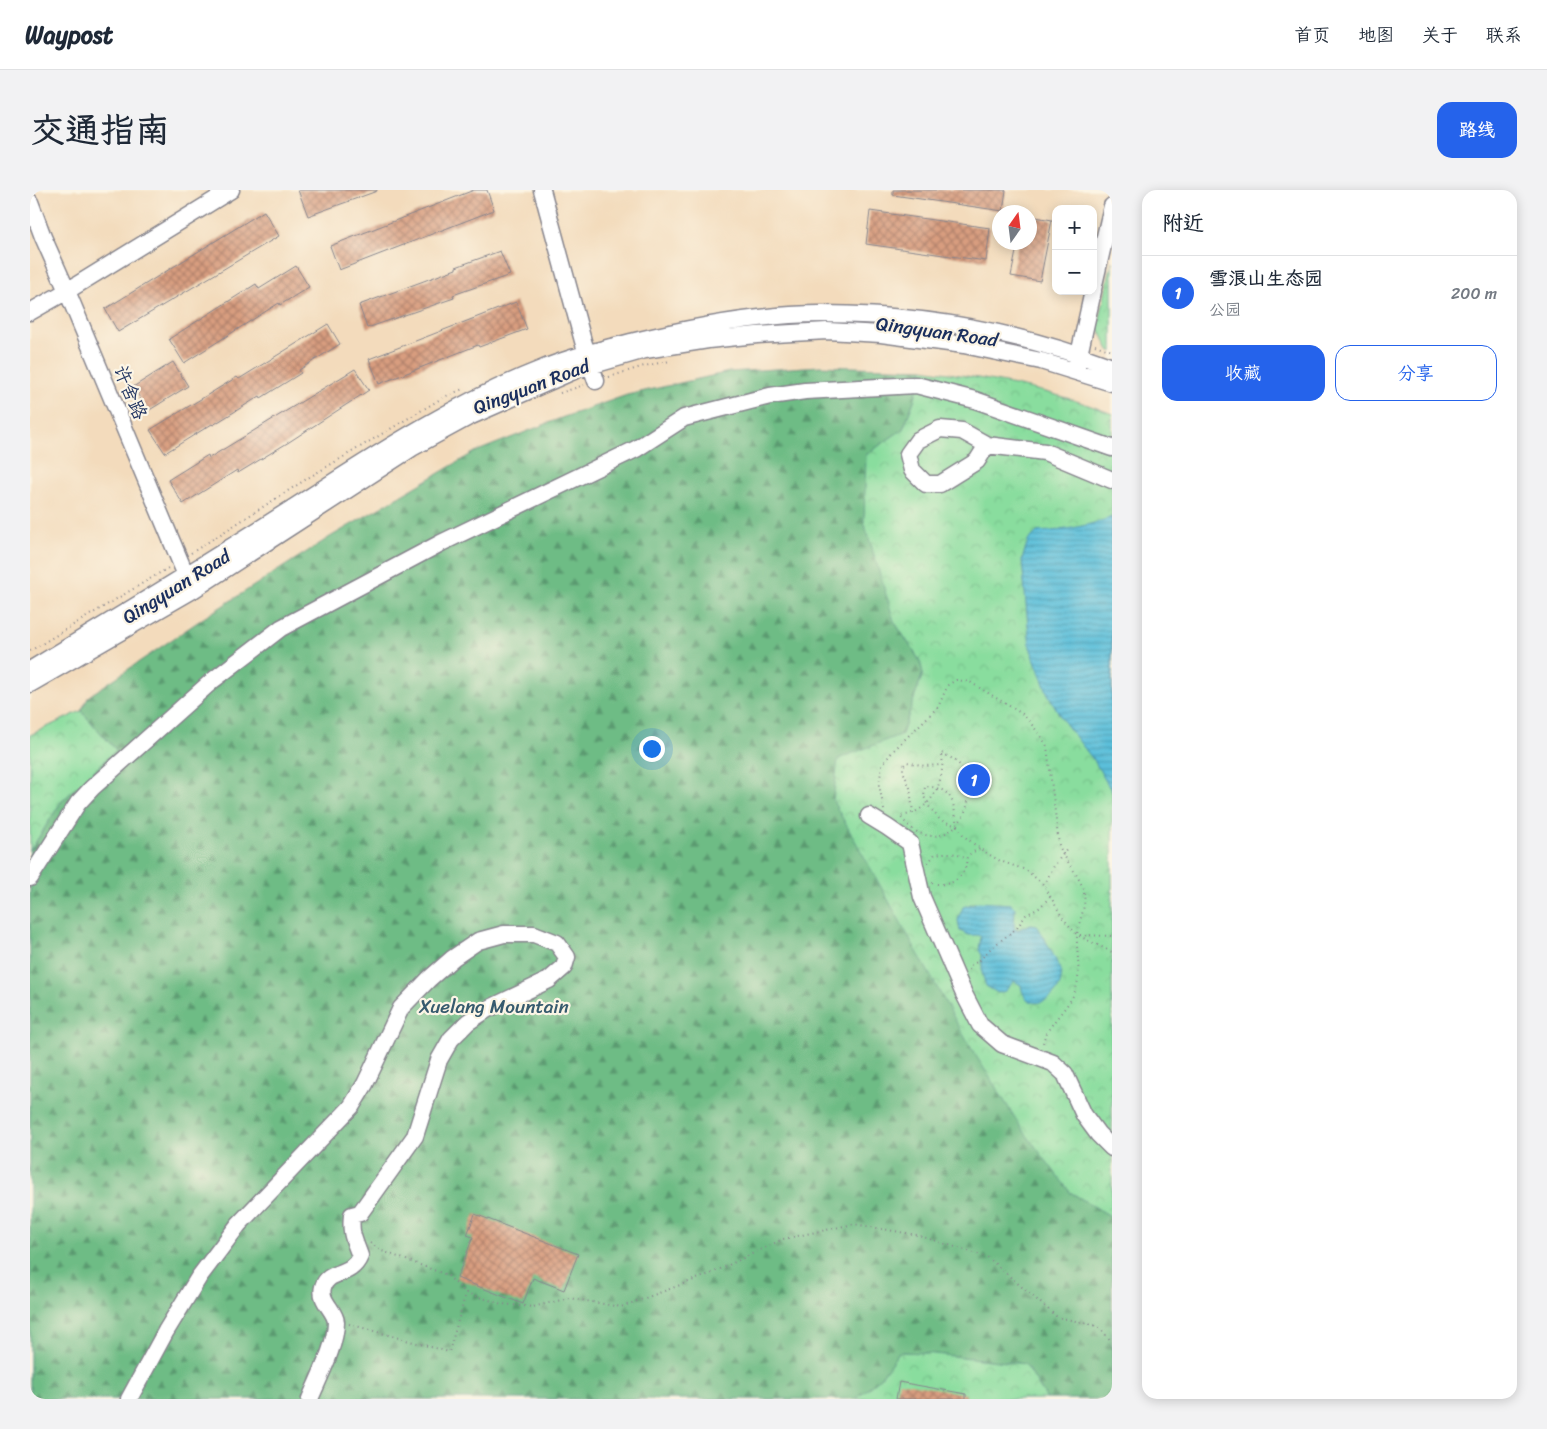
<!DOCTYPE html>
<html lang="zh">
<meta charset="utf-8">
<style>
:root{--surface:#fff;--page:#f2f2f3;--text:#1f2937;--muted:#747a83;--line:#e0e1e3;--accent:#2563eb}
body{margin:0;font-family:Sriracha,"LXGW WenKai TC",sans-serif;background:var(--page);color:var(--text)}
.controls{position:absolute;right:15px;top:15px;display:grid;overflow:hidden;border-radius:10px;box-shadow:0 2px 12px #0003}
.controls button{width:45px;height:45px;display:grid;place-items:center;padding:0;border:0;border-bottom:1px solid var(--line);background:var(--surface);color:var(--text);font:25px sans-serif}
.compass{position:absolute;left:962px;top:15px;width:45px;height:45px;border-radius:50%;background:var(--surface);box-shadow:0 2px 12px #0003;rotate:14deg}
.you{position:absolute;left:621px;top:558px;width:18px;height:18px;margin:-12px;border:4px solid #fff;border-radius:50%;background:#1a73e8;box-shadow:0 0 0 8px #1a73e833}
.badge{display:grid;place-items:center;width:32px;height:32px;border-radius:50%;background:var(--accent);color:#fff;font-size:16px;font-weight:700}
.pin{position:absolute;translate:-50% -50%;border:2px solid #fff;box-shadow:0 1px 5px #0006}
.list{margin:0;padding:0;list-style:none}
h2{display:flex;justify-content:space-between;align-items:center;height:65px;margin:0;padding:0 20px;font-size:21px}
h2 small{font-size:16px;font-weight:400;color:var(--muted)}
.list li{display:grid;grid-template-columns:32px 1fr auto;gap:15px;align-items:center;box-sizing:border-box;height:75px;padding:0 20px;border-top:1px solid var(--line)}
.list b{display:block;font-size:19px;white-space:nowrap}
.list p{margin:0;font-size:16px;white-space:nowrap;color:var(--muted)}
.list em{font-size:16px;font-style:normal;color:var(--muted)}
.actions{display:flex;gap:10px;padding:15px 20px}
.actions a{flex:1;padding:11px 0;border:1px solid var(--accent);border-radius:15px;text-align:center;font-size:18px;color:var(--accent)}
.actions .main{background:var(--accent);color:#fff}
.map{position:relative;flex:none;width:1082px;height:1209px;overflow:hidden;border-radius:15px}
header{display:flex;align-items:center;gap:30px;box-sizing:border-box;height:70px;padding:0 25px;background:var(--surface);border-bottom:1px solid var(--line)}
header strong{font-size:24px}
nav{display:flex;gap:28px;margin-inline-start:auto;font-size:18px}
.intro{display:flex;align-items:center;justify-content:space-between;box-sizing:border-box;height:120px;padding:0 30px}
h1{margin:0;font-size:35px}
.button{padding:12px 22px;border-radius:15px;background:var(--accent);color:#fff;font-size:18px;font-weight:700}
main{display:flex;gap:30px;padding:0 30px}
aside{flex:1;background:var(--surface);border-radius:15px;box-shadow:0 2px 12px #0003}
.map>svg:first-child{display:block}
.forest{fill:url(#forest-firs);stroke:#447672}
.park{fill:url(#park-crowns);stroke:#52867e}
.water{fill:url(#water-rules);stroke:#3b779c}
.building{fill:url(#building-cross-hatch)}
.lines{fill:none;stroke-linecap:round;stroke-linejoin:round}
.minor-casing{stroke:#87858d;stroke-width:19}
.path{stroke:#87858d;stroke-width:2;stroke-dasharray:1 4;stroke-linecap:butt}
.minor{stroke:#fff;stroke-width:16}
.labels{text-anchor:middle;stroke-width:4.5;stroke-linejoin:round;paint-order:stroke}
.street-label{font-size:19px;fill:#1b2f5e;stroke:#fcf5e5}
.park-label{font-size:19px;fill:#365a6e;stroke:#fcf5e5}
</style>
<header>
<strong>Waypost</strong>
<nav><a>首页</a><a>地图</a><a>关于</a><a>联系</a></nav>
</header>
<div class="intro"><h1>交通指南</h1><a class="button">路线</a></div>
<main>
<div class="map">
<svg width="1082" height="1209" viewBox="0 0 1082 1209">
<defs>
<pattern id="forest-firs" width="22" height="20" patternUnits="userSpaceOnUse" patternTransform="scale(1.25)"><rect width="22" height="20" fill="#6ebc85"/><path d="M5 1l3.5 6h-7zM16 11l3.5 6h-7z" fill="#5a9970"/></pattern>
<pattern id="park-crowns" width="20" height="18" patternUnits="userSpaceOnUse" patternTransform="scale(1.25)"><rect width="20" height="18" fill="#89dd9e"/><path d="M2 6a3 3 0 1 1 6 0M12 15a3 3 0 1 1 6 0" fill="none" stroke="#76be8a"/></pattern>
<pattern id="water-rules" width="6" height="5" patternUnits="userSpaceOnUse" patternTransform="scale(1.25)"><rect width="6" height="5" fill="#5bbfda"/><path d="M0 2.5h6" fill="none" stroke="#4a9cb4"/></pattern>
<pattern id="building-cross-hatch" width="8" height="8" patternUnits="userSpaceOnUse" patternTransform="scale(1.25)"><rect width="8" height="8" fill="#d89d7f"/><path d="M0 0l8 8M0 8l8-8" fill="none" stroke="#ae806b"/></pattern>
</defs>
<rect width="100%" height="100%" fill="#fcf5e5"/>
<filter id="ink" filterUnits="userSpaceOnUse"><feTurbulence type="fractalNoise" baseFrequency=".02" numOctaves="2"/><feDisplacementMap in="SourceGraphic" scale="10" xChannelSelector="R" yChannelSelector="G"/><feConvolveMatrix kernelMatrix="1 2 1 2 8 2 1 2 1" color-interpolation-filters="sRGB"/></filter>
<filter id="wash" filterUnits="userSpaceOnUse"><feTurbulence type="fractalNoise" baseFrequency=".0096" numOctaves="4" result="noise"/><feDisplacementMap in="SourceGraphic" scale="20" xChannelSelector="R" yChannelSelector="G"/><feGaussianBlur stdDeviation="1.12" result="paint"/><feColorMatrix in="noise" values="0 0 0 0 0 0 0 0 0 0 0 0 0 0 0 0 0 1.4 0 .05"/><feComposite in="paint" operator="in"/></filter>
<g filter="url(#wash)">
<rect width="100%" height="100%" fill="#f3dbbc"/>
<path class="forest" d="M790 176 893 179 884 211 873 239 836 265 864 431 890 471 893 483 872 544 1040 1002 1082 1027V1209H1017L995 1174 895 1163 869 1162 851 1187 826 1209H0V661L31 612 86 560 51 521 59 506 172 429 300 347 445 262 531 228 597 205 699 182Z"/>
<path class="park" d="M1082 71V162L1079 160 1068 137Z
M893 179C956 189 1022 199 1082 224V1027L1040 1002 992 939 938 853 803 611 808 569 872 544 893 483 890 471 864 431 834 332 836 265 873 239 884 211Z
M51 521 86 560 31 612 0 661V545Z
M869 1162 895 1163 995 1174 1017 1209H826L851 1187Z"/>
<path class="water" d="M1082 327V602L1065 572 1032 529 1017 502 1000 457 992 370 998 351 1007 342C1032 341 1059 336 1082 327Z
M948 712 981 714 985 718 984 738 987 740 1001 734 1007 735C1012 744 1030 776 1031 783 1034 809 995 828 991 795L984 791 975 801 968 803 956 796 952 783V765L949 760 951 747 948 745H939L930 741 928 730 933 717Z"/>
<g id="blocks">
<path class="building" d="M268 0H347V1L278 26Z
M444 0H457L464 20 309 80 300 56Z
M863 0H976L973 21 863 5Z
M234 21 249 46 88 142 75 119Z
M840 21 960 38 956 71 836 54Z
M1000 26 1022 30 1010 91 981 86 988 52H1000Z
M470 61 480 85 423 105 424 108 337 138 329 115 426 79V77Z
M266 76 279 97 250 115 249 113 154 173 139 149 226 94 229 99Z
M486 112 497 139 449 157 448 155 349 194 339 169Z
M298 134 310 154 269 180 271 183 231 208 230 206 183 235 182 234 135 263 120 240 207 187 209 189Z
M143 172 158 196 118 221 103 197Z
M325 179 339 200 259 252 208 283 207 280 153 314 138 290 178 265 179 268Z
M445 1024 548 1064 534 1100 503 1088 493 1114 427 1088 443 1047 437 1045Z
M869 1192 936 1204V1209H866Z"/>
</g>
</g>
<g filter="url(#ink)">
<use href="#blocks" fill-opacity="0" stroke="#87858d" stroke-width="1"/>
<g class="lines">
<defs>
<path id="minor" d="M512 0 553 151 566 191
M0 12 13 47 37 101 160 395
M1063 99 1082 16
M0 122 37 101 201 0
M1047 174 1063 101
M957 255 947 271 910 294H896L882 280 878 264 888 250 910 239 932 241 957 255 1015 262 1082 290
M0 480C83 430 166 380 247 328 332 274 415 217 509 180 540 167 573 159 605 151 666 136 730 124 792 124 891 124 990 142 1082 177
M0 494 163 400 382 258 439 227 546 180 615 160 678 150 727 145 797 141 851 144 934 155 1011 171 1082 193
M839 626 857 637 880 653 892 707 934 804 950 835 972 854 1023 873 1035 884 1054 925 1068 944 1082 958
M0 688 48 613 62 598 182 491 251 438 411 353 606 259 654 228 740 206 775 201 886 195 945 210 1082 258
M99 1209 136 1141 169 1087 209 1034 321 917 335 894 371 818 399 789 423 768 448 751 474 744H504L527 753 537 767 534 777 519 790 456 820 438 832 421 849 409 870 385 946 330 1023 322 1025C320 1044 324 1049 330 1066 321 1088 298 1079 293 1097 289 1111 305 1120 306 1132 306 1156 289 1187 280 1209"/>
</defs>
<use href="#minor" class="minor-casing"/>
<path class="path" d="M1065 155 1082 161
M579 187 614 176 640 171
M530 203 554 195
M161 363 278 288 414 207 433 199
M0 461 138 378
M912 563C917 566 924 569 928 573 957 605 924 665 884 640 879 637 874 631 870 626 902 622 915 593 912 563Z
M854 620 849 595 852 575 863 561 908 517 918 495 926 490 940 492 994 525 1011 546 1017 556 1029 655C1035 671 1048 683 1053 699 1058 715 1049 729 1047 745 1046 765 1053 786 1043 806 1036 820 1014 839 1013 854
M883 623 880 598 873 581V576L877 572 895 576 912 575
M927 636C923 611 924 599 895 596L894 606 897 614 910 630 927 636 934 646 950 659 970 671 996 680 1014 695 1032 727 1047 745 1082 762
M898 673 905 664C917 662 925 662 936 669
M902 693C914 696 926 694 933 682 941 670 929 667 950 659
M1014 695 1024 676 1037 659
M1050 745 1082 746
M939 780 941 775 949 771 961 758 987 738 996 725 1009 718 1021 706
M340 1053 352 1061 417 1085 436 1103
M319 1134 419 1162 436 1103 472 1114 503 1117 539 1108 591 1117 680 1084 753 1049 824 1034 887 1045 957 1067 1027 1127 1068 1136 1082 1152"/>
<use href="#minor" class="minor"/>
</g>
</g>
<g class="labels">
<g class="street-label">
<text transform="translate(907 141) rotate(8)" y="7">Qingyuan Road</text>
<text transform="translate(501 196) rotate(-21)" y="7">Qingyuan Road</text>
<text transform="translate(101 202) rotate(67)" y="7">许舍路</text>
<text transform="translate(146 396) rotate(-32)" y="7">Qingyuan Road</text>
</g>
<g class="park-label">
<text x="464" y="823">Xuelang Mountain</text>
</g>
</g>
</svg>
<div class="controls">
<button>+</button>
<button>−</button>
</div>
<svg class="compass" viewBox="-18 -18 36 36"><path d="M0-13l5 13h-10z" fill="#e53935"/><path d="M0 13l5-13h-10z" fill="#747a83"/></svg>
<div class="you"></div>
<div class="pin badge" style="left:944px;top:590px">1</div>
</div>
<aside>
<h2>附近<small></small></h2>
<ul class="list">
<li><span class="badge">1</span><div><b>雪浪山生态园</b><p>公园</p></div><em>200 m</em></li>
</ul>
<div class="actions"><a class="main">收藏</a><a>分享</a></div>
</aside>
</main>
